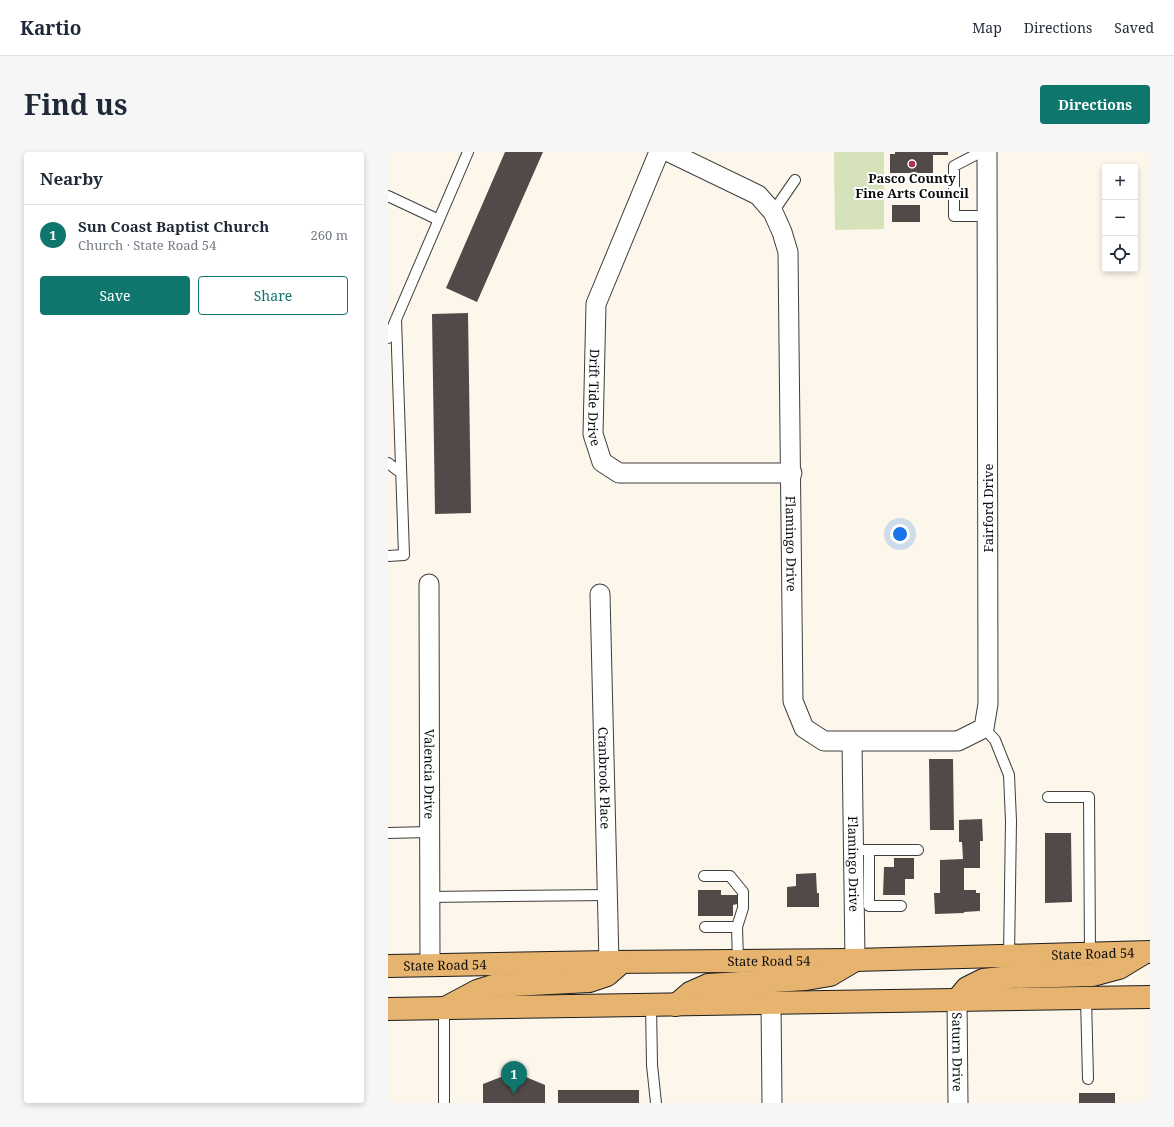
<!DOCTYPE html>
<meta charset="utf-8">
<style>
:root{--surface:#fff;--page:#f6f6f7;--text:#1f2937;--muted:#747a83;--line:#e0e1e3;--accent:#0f766e}
body{margin:0;font-family:"Noto Serif",serif;background:var(--page);color:var(--text)}
.controls{position:absolute;right:12px;top:12px;display:grid;overflow:hidden;border-radius:4px;box-shadow:0 2px 6px #0003}
.controls button{width:36px;height:36px;display:grid;place-items:center;padding:0;border:0;border-bottom:1px solid var(--line);background:var(--surface);color:var(--text);font:20px sans-serif}
.you{position:absolute;left:512px;top:382px;width:14px;height:14px;margin:-10px;border:3px solid #fff;border-radius:50%;background:#1a73e8;box-shadow:0 0 0 6px #1a73e833}
.badge{display:grid;place-items:center;width:26px;height:26px;border-radius:50%;background:var(--accent);color:#fff;font-size:13px;font-weight:700}
.pin{position:absolute;translate:-50% -33px;filter:drop-shadow(0 1px 2px #0008)}
.pin::after{content:'';position:absolute;top:21px;width:14px;height:12px;background:inherit;clip-path:polygon(0 0,100% 0,50% 100%)}
.list{margin:0;padding:0;list-style:none}
h2{display:flex;justify-content:space-between;align-items:center;height:52px;margin:0;padding:0 16px;font-size:17px}
h2 small{font-size:13px;font-weight:400;color:var(--muted)}
.list li{display:grid;grid-template-columns:26px 1fr auto;gap:12px;align-items:center;box-sizing:border-box;height:60px;padding:0 16px;border-top:1px solid var(--line)}
.list b{display:block;font-size:15px;white-space:nowrap}
.list p{margin:0;font-size:13px;white-space:nowrap;color:var(--muted)}
.list em{font-size:13px;font-style:normal;color:var(--muted)}
.actions{display:flex;gap:8px;padding:12px 16px}
.actions a{flex:1;padding:9px 0;border:1px solid var(--accent);border-radius:4px;text-align:center;font-size:14px;color:var(--accent)}
.actions .main{background:var(--accent);color:#fff}
.icon{flex:none;width:22px;height:22px;fill:none;stroke:currentColor;stroke-width:2;stroke-linecap:round;stroke-linejoin:round}
.map{position:relative;flex:none;width:762px;height:951px;overflow:hidden;border-radius:4px}
header{display:flex;align-items:center;gap:24px;box-sizing:border-box;height:56px;padding:0 20px;background:var(--surface);border-bottom:1px solid var(--line)}
header strong{font-size:19px}
nav{display:flex;gap:22px;margin-inline-start:auto;font-size:14px}
.intro{display:flex;align-items:center;justify-content:space-between;box-sizing:border-box;height:96px;padding:0 24px}
h1{margin:0;font-size:28px}
.button{padding:10px 18px;border-radius:4px;background:var(--accent);color:#fff;font-size:14px;font-weight:700}
main{display:flex;gap:24px;padding:0 24px}
aside{flex:1;background:var(--surface);border-radius:4px;box-shadow:0 2px 6px #0003}
.map>svg:first-child{display:block}
.green{fill:#d6e2b9}
.building{fill:#524a49}
.lines{fill:none;stroke-linecap:round;stroke-linejoin:round}
.lane-casing{stroke:#3e3e3e;stroke-width:12}
.street-casing{stroke:#3e3e3e;stroke-width:21}
.primary-casing{stroke:#1c1c1c;stroke-width:24}
.lane{stroke:#fff;stroke-width:10}
.street{stroke:#fff;stroke-width:19}
.primary{stroke:#e7b470;stroke-width:22}
.poi-dot{fill:#a93550;stroke:#fff;stroke-width:1.5}
.labels{text-anchor:middle;stroke-width:4;stroke-linejoin:round;paint-order:stroke}
.poi-label{font-size:13px;font-weight:bold;fill:#0b0b0b;stroke:#fff}
.street-label{font-size:13px;fill:#0b0b0b;stroke:#fff}
</style>
<header>
<strong>Kartio</strong>
<nav><a>Map</a><a>Directions</a><a>Saved</a></nav>
</header>
<div class="intro"><h1>Find us</h1><a class="button">Directions</a></div>
<main>
<aside>
<h2>Nearby<small></small></h2>
<ul class="list">
<li><span class="badge">1</span><div><b>Sun Coast Baptist Church</b><p>Church · State Road 54</p></div><em>260 m</em></li>
</ul>
<div class="actions"><a class="main">Save</a><a>Share</a></div>
</aside>
<div class="map">
<svg width="762" height="951" viewBox="0 0 762 951">
<rect width="100%" height="100%" fill="#fcf6eb"/>
<path class="green" d="M446 0H496V77L447 78Z"/>
<path class="building" d="M117 0H155L89 150 58 136Z
M507 0H560V3H545V21H502V2H507Z
M504 53H532V70H504Z
M80 161 83 361 47 362 44 162Z
M541 607H565L566 678H542Z
M594 667 595 689H592V716H576V738H588V741H592V759L576 760V761L547 762 546 741H552V708L575 707 574 690H571V668Z
M657 681H683L684 750 657 751Z
M506 706H526V727H517V743H495L496 715H506Z
M428 721 429 741H431V755H399V735L408 734V722Z
M310 738H333V743H349V752L345 753V764H310Z
M126 920 157 933V951H95V932Z
M170 938H251V951H170Z
M691 941H727V951H691Z"/>
<g class="lines">
<defs>
<path id="lane" d="M593 0 566 14V64H599
M0 44 51 68
M385 60 407 28
M0 186 80 0
M0 311 13 321
M0 404 16 403 8 167
M596 576 607 588 621 623 623 669 621 804
M660 645H701L702 802
M0 681 41 680
M475 698H530
M481 698V754H513
M316 724H342L355 740V756L349 775
M41 745 219 743
M317 775H349L350 809
M698 846 700 927
M263 853 264 913 268 951
M56 857V951"/>
<g id="street">
<path id="s1" d="M271 0 208 152 205 282 214 310 231 321H404"/>
<path id="s2" d="M281 0 370 43 385 60 394 80 400 100 405 549 416 576 436 589H570L596 576 600 552 599 0"/>
<path id="s3" d="M41 432 42 813"/>
<path id="s4" d="M212 442 221 810"/>
<path id="s5" d="M464 590 467 808"/>
<path id="s6" d="M569 848 570 951"/>
<path d="M383 851 384 951"/>
</g>
<g id="primary">
<path id="s7" d="M0 814 221 810 467 808 762 800"/>
<path d="M569 848 579 836 595 828 623 825 705 823 731 816 754 802"/>
<path d="M288 853 302 841 320 833 418 827 442 823 464 810"/>
<path d="M59 855 89 839 105 834 201 829 219 823 234 810"/>
<path d="M0 857 762 845"/>
</g>
</defs>
<use href="#lane" class="lane-casing"/>
<use href="#street" class="street-casing"/>
<use href="#primary" class="primary-casing"/>
<use href="#lane" class="lane"/>
<use href="#street" class="street"/>
<use href="#primary" class="primary"/>
</g>
<circle class="poi-dot" cx="524" cy="12" r="4"/>
<g class="labels">
<g class="poi-label">
<text x="524" y="31">Pasco County<tspan x="524" dy="15">Fine Arts Council</tspan></text>
</g>
<g class="street-label">
<text dy="5" stroke="none"><textPath href="#s1" startOffset="258">Drift Tide Drive</textPath></text>
<text transform="translate(600 356) rotate(-90)" y="5">Fairford Drive</text>
<text dy="5" stroke="none"><textPath href="#s2" startOffset="456">Flamingo Drive</textPath></text>
<text dy="5" stroke="none"><textPath href="#s3" startOffset="190">Valencia Drive</textPath></text>
<text dy="5" stroke="none"><textPath href="#s4" startOffset="184">Cranbrook Place</textPath></text>
<text dy="5" stroke="none"><textPath href="#s5" startOffset="122">Flamingo Drive</textPath></text>
<text dy="5" stroke="none"><textPath href="#s7" startOffset="705">State Road 54</textPath></text>
<text dy="5" stroke="none"><textPath href="#s7" startOffset="381">State Road 54</textPath></text>
<text dy="5" stroke="none"><textPath href="#s7" startOffset="57">State Road 54</textPath></text>
<text dy="5" stroke="none"><textPath href="#s6" startOffset="52">Saturn Drive</textPath></text>
</g>
</g>
</svg>
<div class="controls">
<button>+</button>
<button>−</button>
<button><svg class="icon" aria-label="locate" viewBox="0 0 24 24"><circle cx="12" cy="12" r="6"/><path d="M12 2v4M12 18v4M2 12h4M18 12h4"/></svg></button>
</div>
<div class="you"></div>
<div class="pin badge" style="left:126px;top:942px">1</div>
</div>
</main>
